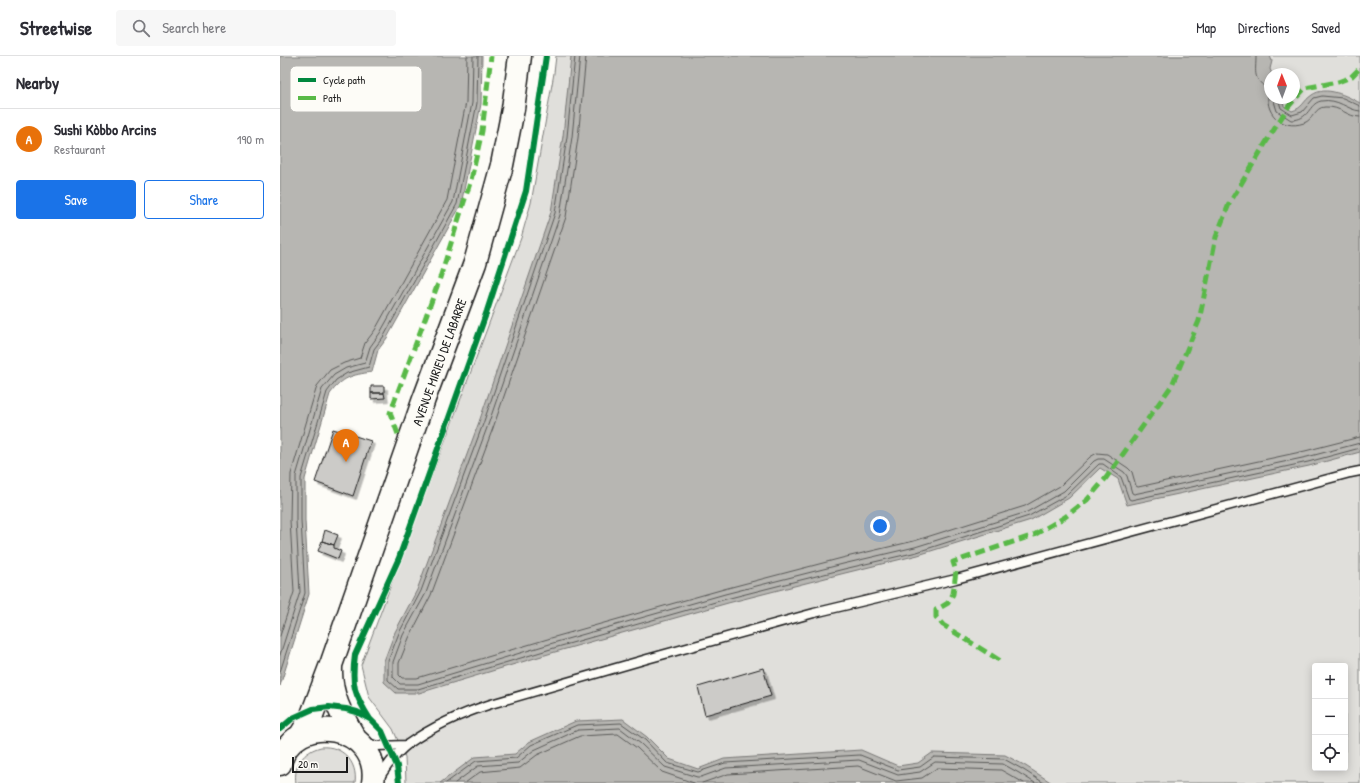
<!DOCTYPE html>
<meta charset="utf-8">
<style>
:root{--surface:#fff;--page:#f7f7f7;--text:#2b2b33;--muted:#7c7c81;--line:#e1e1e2;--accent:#1a73e8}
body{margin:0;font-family:"Patrick Hand",sans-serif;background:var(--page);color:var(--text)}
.controls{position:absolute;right:12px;bottom:12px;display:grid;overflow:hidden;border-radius:4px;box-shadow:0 2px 10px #0003}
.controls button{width:36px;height:36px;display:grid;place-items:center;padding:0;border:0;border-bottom:1px solid var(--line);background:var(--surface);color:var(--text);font:20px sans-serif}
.compass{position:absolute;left:984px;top:12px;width:36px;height:36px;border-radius:50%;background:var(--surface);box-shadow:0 2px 10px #0003;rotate:359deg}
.scale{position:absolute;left:12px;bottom:10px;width:56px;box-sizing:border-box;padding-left:4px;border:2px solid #1c1c1c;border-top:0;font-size:11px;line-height:14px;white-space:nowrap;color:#1c1c1c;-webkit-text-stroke:3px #fdfcf7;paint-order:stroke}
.you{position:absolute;left:600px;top:470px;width:14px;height:14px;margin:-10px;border:3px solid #fff;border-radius:50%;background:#1a73e8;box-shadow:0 0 0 6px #1a73e833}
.badge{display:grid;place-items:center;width:26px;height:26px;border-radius:50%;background:var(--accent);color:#fff;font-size:13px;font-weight:700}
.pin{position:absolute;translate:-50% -33px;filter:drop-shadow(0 1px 2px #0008)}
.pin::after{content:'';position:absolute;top:21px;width:14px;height:12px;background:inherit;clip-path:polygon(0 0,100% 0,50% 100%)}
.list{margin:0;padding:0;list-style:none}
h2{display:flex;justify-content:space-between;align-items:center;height:52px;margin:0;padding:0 16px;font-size:17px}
h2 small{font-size:13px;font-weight:400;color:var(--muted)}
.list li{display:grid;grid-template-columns:26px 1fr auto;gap:12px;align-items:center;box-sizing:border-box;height:60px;padding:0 16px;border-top:1px solid var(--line)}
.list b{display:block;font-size:15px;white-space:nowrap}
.list p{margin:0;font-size:13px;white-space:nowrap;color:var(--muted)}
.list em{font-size:13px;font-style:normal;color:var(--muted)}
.actions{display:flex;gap:8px;padding:12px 16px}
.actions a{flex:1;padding:9px 0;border:1px solid var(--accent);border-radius:4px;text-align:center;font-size:14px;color:var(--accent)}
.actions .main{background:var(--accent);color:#fff}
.icon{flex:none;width:22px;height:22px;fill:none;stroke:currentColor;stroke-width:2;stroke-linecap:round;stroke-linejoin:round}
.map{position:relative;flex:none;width:1080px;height:727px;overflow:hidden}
header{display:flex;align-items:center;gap:24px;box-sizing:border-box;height:56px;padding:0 20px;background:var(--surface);border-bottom:1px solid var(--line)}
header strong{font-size:19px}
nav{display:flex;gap:22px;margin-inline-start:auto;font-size:14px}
.search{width:280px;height:36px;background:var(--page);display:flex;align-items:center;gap:10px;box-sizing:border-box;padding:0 14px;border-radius:4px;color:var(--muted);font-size:15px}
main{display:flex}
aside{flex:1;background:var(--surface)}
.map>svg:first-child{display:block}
.green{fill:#e0dfdb;stroke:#7e7e7c;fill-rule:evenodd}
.water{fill:#b7b6b2;stroke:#797876}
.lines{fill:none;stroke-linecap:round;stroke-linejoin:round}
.shore{stroke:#5a5a58;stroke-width:1}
.building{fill:#cccbc8;stroke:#1c1c1c;filter:url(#shadow)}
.lane-casing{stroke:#1c1c1c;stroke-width:11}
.secondary-casing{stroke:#1c1c1c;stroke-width:25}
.lane{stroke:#fdfcf7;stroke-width:8}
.secondary{stroke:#fdfcf7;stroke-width:22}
.quiet{stroke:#58b947;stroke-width:5;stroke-dasharray:10 5;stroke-linecap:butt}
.cycleway-casing{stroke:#fdfcf7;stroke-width:8}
.cycleway{stroke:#00873e;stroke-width:6}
.labels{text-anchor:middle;stroke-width:3;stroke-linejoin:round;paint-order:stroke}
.street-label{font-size:13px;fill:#1c1c1c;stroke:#fdfcf7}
.key{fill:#fdfcf7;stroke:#bab9b5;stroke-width:1}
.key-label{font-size:11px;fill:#1c1c1c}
</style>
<header>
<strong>Streetwise</strong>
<div class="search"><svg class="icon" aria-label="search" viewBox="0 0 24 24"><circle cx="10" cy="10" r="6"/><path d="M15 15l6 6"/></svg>Search here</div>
<nav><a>Map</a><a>Directions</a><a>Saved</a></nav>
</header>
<main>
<aside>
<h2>Nearby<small></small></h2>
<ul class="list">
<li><span class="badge" style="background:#e8710a">A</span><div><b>Sushi Kòbbo Arcins</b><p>Restaurant</p></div><em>190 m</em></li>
</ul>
<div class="actions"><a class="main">Save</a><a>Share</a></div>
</aside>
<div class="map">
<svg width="1080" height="727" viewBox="0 0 1080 727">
<defs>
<filter id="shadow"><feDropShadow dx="3.5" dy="3.5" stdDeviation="0" flood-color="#0004"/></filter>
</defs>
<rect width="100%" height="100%" fill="#fdfcf7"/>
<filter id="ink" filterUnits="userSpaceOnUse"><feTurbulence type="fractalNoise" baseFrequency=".025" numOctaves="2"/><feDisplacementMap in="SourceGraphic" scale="8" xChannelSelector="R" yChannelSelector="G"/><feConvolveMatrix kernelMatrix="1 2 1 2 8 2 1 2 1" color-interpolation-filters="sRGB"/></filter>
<g filter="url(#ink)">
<path class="green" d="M276 0H1080V727H126L125 701 113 673 89 641 81 609 241 182 251 147 274 17ZM990 18H1014V42H990ZM1035 610H1065V712H1035Z
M41 691C62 689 78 706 75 727H16C13 709 24 695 41 691Z"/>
<path class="water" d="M0 0H202L201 48 181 149 107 282 98 294 92 316C71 319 63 321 50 338L25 423V464L29 538 0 630Z
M291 0H990L992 5 990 13 992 18H990V42H1002L1004 50 1012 55C1023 52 1023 45 1032 39 1046 29 1067 40 1080 47V396L1029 410 847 449 838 423 820 412 789 442 751 464 638 499 565 517 448 547 275 596 139 637H116L104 626V605L115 576 137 534 199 366 271 156 283 80Z
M343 663 367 681 389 703 418 713 444 703 581 694 618 710 638 707 652 697 725 699 744 709 772 727H160L195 701 235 698 249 686 296 665Z"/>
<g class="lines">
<path class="shore" d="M295 0 287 81 275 157 203 368 141 535 119 577 108 605V624L118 633H138L274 592 446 543 564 513 637 496 749 460 787 439 819 408H823L841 421 849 443 851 444 1028 406 1080 392
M300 0 292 81 280 159 208 369 146 537 123 579 113 606V621L120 628H138L273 587 445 538 563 508 635 491 747 456 784 435 814 405 818 403H824L844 416 847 420 852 437 854 438 1027 401 1080 387
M306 0 298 82 286 161 213 372 151 539 129 582 119 607V619L122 622H137L271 582 444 533 562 502 634 485 745 450 780 430 810 401 817 397 827 398 848 412 852 416 856 430 858 431 1025 395 1080 381
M976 0C976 18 972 22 989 34 983 56 1001 75 1024 67 1033 64 1035 51 1045 51 1061 50 1067 61 1080 61
M993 42 997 55 1011 64C1030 64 1028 48 1041 45 1059 42 1067 54 1080 55
M998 42 1001 52 1012 59 1022 56 1034 42 1042 40 1063 42 1080 50
M0 580 14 536 10 464 11 418 37 330 50 314 64 307 80 302 85 287 95 274 167 144 186 46 187 0
M0 599 20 536 16 464V420L42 333 54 319 66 312 85 307 90 291 100 277 173 146 192 47 193 0
M0 616 25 537 21 464V422L47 336 56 324 67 317 89 311 94 293 104 280 177 148 197 47 198 0
M166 727 196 705 236 702 251 689 297 669 341 667 365 684 387 707 418 716 445 707 580 699 618 714 640 711 654 701 724 703 742 713 764 727
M175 727 198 710 238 707 254 694 298 674 340 672 361 688 385 711 417 721H421L446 712 579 704 618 719 640 716 655 706 723 708 739 717 755 727
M185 727 200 716 240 712 257 699 300 680 338 678 357 692 382 716 414 727
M422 727 448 718 578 710 616 725 642 722 657 712 721 714 744 727"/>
</g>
<path class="building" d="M91 330H104V337H91Z
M91 337H104L105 342 91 343Z
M53 373 91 385 73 440 35 426Z
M45 474 58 479 54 489 42 485Z
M42 485 54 489V492L61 495 58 503 38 495Z
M483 612 491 640 425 659 418 631Z"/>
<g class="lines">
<defs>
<path id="lane" d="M85 686 97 690 127 689
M98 724C106 711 116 697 128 688 152 671 183 657 211 648L367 603 534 557 676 523 1070 417 1080 415"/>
<path id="secondary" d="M51 611C50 640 62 660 76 684
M20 680 30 664 52 606 144 343 195 207 222 109 233 53 240 0
M0 708C13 652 102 669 93 727"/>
</defs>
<use href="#lane" class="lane-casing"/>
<use href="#secondary" class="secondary-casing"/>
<use href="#lane" class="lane"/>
<use href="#secondary" class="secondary"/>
<path class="quiet" d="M118 378 110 357 159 225 191 124 202 75 211 0
M719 604 663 569 656 561V554L668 547 673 538 676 515 673 506 754 479 785 461 807 444 826 422 892 329 919 265 936 181 949 148 985 88 1008 51 1025 32 1058 26 1071 21 1080 12"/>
<defs>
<path id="cycleway" d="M90 663C74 638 71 629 75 599L119 502 207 255 246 135 266 0
M0 673 13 662 33 653 49 651 66 653 77 656 90 663 102 675 117 710 119 727"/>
</defs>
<use href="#cycleway" class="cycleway-casing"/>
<use href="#cycleway" class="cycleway"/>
</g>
</g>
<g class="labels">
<g class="street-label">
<text transform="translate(159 306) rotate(-70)" y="5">AVENUE MIRIEU DE LABARRE</text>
</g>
</g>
<rect x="10" y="10" width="132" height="46" rx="6" class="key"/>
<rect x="18" y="22" width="18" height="4" fill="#00873e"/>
<rect x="18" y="40" width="18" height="4" fill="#58b947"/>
<g class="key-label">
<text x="43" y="28">Cycle path</text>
<text x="43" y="46">Path</text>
</g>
</svg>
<div class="controls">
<button>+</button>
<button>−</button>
<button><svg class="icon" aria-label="locate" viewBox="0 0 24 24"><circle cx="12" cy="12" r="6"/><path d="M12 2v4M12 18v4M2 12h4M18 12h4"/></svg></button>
</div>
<svg class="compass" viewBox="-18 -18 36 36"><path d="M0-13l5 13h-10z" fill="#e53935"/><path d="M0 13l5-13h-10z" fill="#7c7c81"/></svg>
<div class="scale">20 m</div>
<div class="you"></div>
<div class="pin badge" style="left:66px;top:406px;background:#e8710a">A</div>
</div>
</main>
